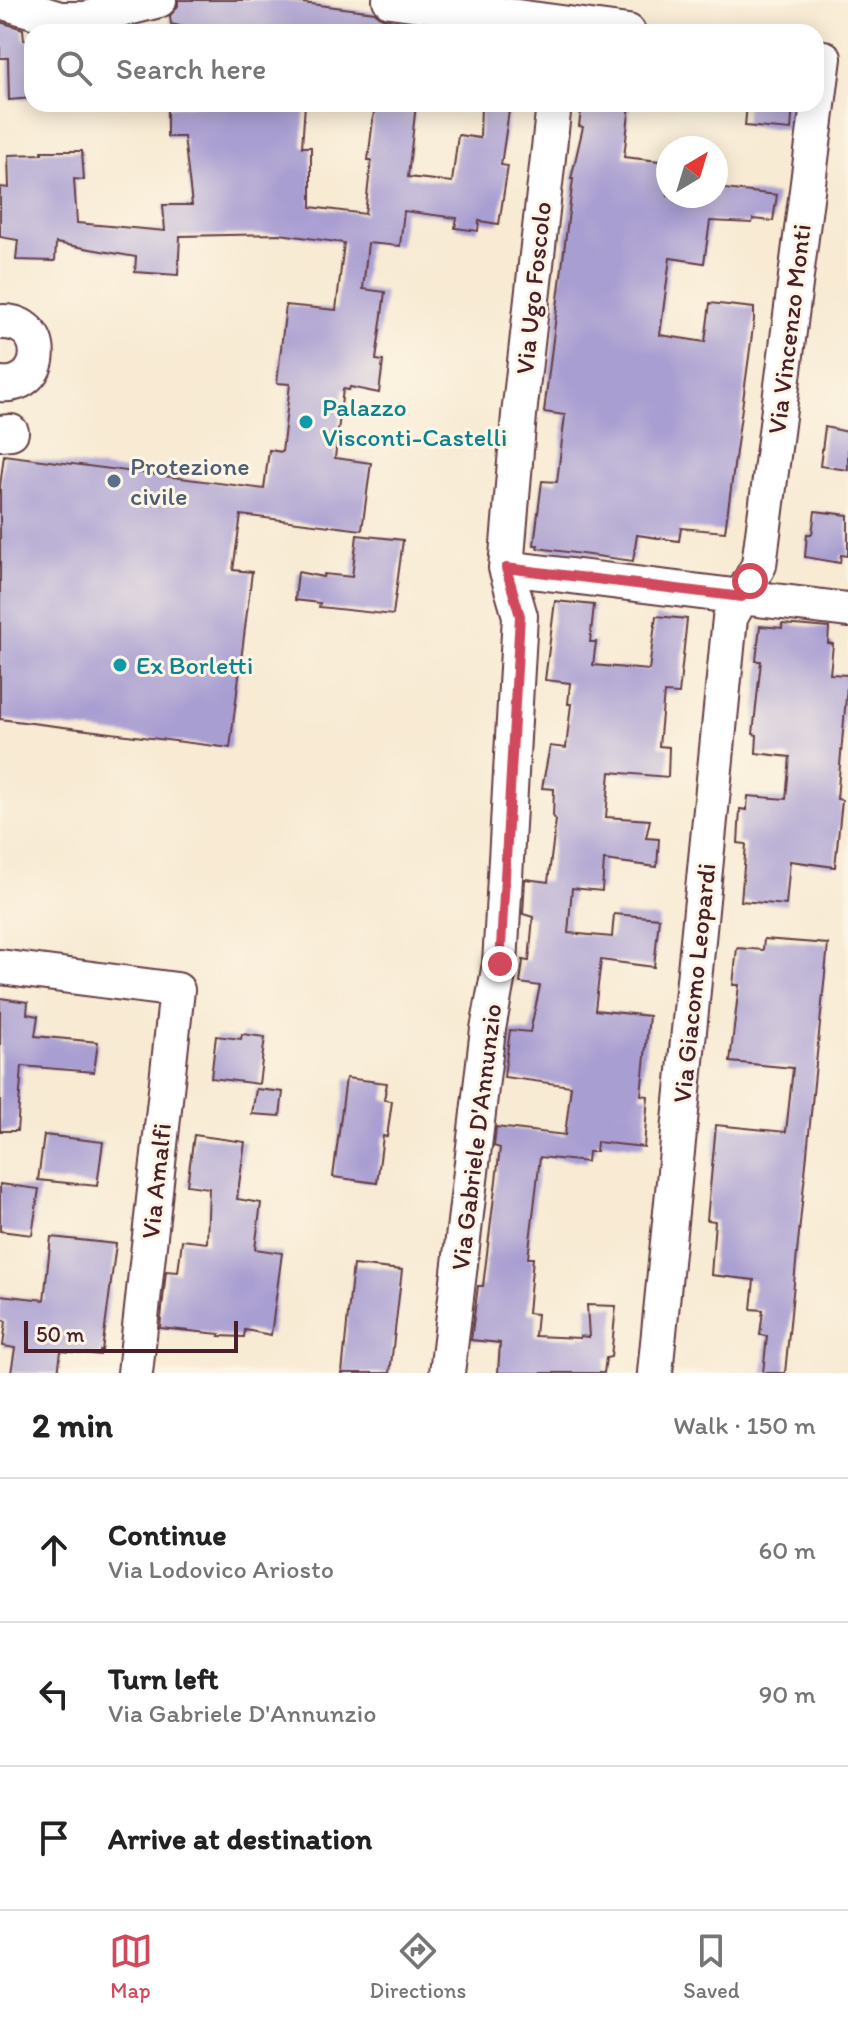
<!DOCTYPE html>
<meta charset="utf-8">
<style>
:root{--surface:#fff;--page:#f2f2f2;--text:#222;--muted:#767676;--line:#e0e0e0;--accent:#d1495b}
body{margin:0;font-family:Itim,sans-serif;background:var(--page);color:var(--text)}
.compass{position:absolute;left:656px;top:136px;width:72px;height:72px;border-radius:50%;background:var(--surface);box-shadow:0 4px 20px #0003;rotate:38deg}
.scale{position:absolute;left:24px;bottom:20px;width:214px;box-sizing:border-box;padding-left:8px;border:4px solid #4a1f2b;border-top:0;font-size:22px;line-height:28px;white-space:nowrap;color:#4a1f2b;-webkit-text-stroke:6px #fcf5e5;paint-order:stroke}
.stop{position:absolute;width:24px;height:24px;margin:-18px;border:6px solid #d1495b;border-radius:50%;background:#fff}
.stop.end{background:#d1495b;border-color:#fff;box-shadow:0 2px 8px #0008}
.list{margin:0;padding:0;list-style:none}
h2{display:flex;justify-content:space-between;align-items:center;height:104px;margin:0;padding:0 32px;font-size:34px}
h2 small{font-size:26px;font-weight:400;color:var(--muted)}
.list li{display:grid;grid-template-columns:52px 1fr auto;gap:24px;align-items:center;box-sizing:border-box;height:144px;padding:0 32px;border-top:2px solid var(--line)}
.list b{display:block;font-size:30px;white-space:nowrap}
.list p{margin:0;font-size:26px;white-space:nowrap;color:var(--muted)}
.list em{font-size:26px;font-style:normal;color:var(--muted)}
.icon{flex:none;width:44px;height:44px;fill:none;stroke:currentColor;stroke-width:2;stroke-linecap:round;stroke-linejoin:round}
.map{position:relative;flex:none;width:848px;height:1373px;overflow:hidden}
.search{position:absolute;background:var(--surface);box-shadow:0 4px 20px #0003;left:24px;right:24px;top:24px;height:88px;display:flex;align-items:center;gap:20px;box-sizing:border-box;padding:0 28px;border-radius:24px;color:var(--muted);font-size:30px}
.sheet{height:536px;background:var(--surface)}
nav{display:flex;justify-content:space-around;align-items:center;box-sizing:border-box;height:112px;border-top:2px solid var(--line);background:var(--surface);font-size:22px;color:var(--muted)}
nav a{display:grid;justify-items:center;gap:4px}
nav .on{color:var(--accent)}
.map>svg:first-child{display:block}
.building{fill:#a99ed1}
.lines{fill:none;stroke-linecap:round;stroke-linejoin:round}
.minor-casing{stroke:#643d44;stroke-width:38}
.minor{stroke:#fff;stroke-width:34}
.route{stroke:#d1495b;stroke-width:10}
.culture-dot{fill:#0f9aa8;stroke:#fcf5e5;stroke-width:3}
.service-dot{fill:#5c6f8a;stroke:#fcf5e5;stroke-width:3}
.labels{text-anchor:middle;stroke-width:6;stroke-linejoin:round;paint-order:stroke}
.street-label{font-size:26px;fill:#4a1f2b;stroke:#fcf5e5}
.culture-label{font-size:26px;fill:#0d838f;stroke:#fcf5e5;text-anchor:start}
.service-label{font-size:26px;fill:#4e5e75;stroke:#fcf5e5;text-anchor:start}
</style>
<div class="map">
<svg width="848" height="1373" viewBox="0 0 848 1373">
<rect width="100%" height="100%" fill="#fcf5e5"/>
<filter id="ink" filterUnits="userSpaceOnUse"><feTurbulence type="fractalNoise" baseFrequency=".0125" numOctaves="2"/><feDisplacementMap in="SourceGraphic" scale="16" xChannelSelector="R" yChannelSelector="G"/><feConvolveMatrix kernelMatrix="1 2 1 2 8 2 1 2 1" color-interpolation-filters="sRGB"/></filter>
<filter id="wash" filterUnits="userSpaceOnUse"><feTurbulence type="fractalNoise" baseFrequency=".006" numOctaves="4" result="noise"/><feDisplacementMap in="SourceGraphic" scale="32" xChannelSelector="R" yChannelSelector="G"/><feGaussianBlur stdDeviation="1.8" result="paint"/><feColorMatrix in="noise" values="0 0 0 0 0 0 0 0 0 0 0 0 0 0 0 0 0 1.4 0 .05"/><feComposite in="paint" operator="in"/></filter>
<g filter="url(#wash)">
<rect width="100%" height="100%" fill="#f8ead3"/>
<g id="blocks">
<path class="building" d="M178 0H278L375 12 378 16 387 20 415 24 414 32H193V29L171 24 170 16 178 6Z
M0 22 23 29 24 40H32V98L9 100 8 58H0Z
M206 104H305L302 147H311V207L365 214 371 160H368L375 104H416L408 177 452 182 458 135 480 138 481 104H510L501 165 508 166 499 224 479 221 478 231 455 228 457 218 404 211 400 246 368 243 363 289 385 292 376 360 383 361 379 393 350 387 349 390 343 389 335 458 371 463 362 530 241 515 233 570 252 572 230 748 0 719V486L4 455 264 489 269 450 282 452 290 384 277 383 286 305 336 310 344 243 280 234 180 236 178 275 135 272 136 257 56 243 55 261 16 260 18 240 0 237V187L9 188 8 155 42 154V151H82L84 180 74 179 77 223 165 231 163 205H192L184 137H167V107Z
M582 104H630L624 157 668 162V196H716V188L777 195 773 221 753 219 752 223 710 221 704 263 670 258 660 335 705 342 710 303 754 308V320L725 532 681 528 679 541 637 535 633 561 537 548 538 545H534L542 481 557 482 565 415 544 412 573 179H571L583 127 579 126Z
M747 104H793L791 130 745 126Z
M825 427 848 432V470L820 466Z
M815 511 848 515V556L841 555 840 563 805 557 807 534H812Z
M357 535 403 540 393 615 319 607 320 603 295 600 298 572 323 577 324 574 352 577Z
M555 601 594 605 590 642H596L593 665 649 670 656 616 687 619 679 694 664 693 659 746 669 747 668 777 610 772 606 817 650 820 646 838 659 839 657 867 604 860 602 891 572 888 568 933 612 937 614 914 659 918 654 967 601 960 595 1010 649 1016 641 1095 648 1096 644 1147 597 1142 596 1152H588L587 1162 540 1157 528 1258H533L528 1313 537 1314 535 1336 580 1338V1336L589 1337 587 1305 616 1306 611 1357 606 1358 604 1373H498L500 1343 471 1340 478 1286H483L500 1148 494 1146 496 1127 565 1135 571 1086 504 1077 510 1030 530 1032 540 986 520 983 523 960 529 961 533 917 523 914 525 879 548 882 556 820 553 816 554 789 542 788 550 746 566 748 571 704H568L570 683 545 680Z
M782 624 829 628 828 643 833 644 830 674 848 675 837 799 842 800 835 867 790 861 786 905 741 901 746 844 738 843 740 809 747 810 748 796 786 799 790 757 756 753 757 735 753 734 761 661H756L760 626 782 628Z
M764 939 828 944 785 1373H763L767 1336 760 1335 763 1310 751 1309 754 1280 711 1275 715 1221 707 1220 716 1125 786 1132 793 1068 730 1062 739 985H733L737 948 763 950Z
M0 998 28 1002 27 1014 38 1016 35 1036 98 1042 94 1072 22 1066 17 1131H0Z
M242 1034 265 1037 259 1084 211 1078 216 1036 241 1039Z
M346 1078 387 1083 384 1100 392 1101 387 1137 383 1136 377 1183 333 1177Z
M256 1089 283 1092 280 1116 252 1114Z
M44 1135 103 1142 97 1186 38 1180Z
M194 1135 245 1142 237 1199 261 1203 255 1249 282 1253 271 1335 245 1330 244 1337 219 1336 220 1334 160 1328 166 1271 178 1272 182 1240 207 1243 209 1188 187 1185Z
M0 1184 39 1189 32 1235 0 1231Z
M51 1237 116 1244 102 1351 100 1350V1355L61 1351 58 1373H11L15 1348 3 1346 6 1321 0 1320V1295L44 1300Z
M353 1265 402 1270 390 1373H342Z"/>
</g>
</g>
<g filter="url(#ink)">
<use href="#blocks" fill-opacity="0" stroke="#643d44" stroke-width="2"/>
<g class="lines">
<defs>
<path id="minor" d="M390 0 628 32
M0 1 60 19H85L159 0
M0 322C50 319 48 389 0 384
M0 433 11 432
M506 568 848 610
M0 967 177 990 135 1373
M447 1373 488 1029 500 964 520 616 506 568 519 415 554 104
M655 1373 730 618 759 565 824 58"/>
</defs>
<use href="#minor" class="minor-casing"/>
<use href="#minor" class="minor"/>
</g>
</g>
<g class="lines" filter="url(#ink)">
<path class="route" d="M500 964 520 616 506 568 742 597 750 581"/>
</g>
<g class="culture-dot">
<circle cx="306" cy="422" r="8"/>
<circle cx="120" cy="665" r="8"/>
</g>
<circle class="service-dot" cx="114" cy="481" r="8"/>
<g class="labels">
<g class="street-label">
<text transform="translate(533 288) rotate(-84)" y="9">Via Ugo Foscolo</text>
<text transform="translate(789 329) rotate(-83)" y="9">Via Vincenzo Monti</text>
<text transform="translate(694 983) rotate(-84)" y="9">Via Giacomo Leopardi</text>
<text transform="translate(476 1137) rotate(-83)" y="9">Via Gabriele D'Annunzio</text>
<text transform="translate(156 1181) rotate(-84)" y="9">Via Amalfi</text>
</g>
<g class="culture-label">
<text x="322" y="416">Palazzo<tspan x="322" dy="30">Visconti-Castelli</tspan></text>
<text x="136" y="674">Ex Borletti</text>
</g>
<g class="service-label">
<text x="130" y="475">Protezione<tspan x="130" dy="30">civile</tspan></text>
</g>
</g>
</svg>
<svg class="compass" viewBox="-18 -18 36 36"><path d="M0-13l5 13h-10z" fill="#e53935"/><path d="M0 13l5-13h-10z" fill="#767676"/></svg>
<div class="scale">50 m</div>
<div class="stop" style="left:750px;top:581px"></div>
<div class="stop end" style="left:500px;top:964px"></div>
<div class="search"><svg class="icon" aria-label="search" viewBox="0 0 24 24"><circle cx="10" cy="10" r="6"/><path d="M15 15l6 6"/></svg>Search here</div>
</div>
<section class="sheet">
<h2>2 min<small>Walk · 150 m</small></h2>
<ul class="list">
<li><svg class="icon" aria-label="ahead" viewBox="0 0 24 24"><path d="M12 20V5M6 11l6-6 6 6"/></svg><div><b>Continue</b><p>Via Lodovico Ariosto</p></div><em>60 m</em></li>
<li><svg class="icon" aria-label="left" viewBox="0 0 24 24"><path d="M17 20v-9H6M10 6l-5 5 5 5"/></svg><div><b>Turn left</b><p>Via Gabriele D'Annunzio</p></div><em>90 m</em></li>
<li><svg class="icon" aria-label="arrive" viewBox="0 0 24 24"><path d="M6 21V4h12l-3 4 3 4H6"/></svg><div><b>Arrive at destination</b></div></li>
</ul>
</section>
<nav>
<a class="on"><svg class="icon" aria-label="map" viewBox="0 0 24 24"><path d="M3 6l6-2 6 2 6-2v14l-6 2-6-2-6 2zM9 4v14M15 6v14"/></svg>Map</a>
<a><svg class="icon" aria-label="directions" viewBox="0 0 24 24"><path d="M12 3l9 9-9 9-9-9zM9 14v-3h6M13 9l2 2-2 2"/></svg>Directions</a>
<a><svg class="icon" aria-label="saved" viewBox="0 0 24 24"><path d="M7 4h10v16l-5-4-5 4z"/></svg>Saved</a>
</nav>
